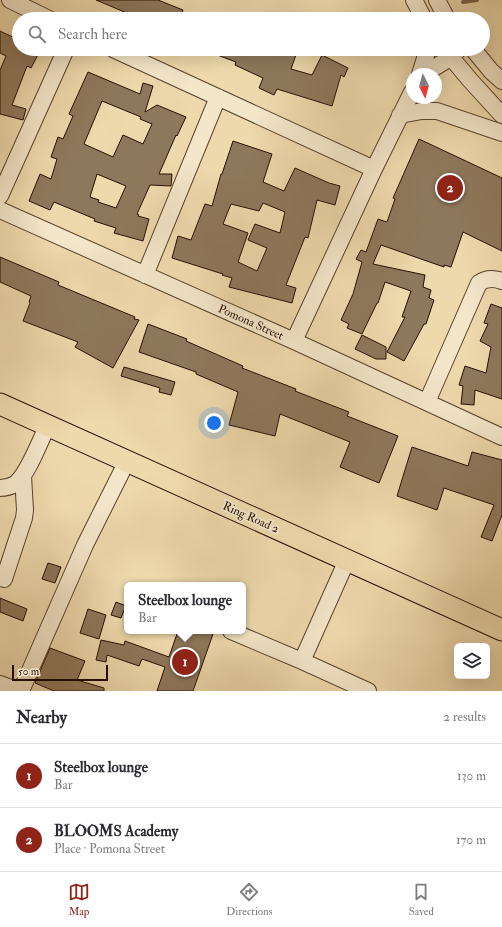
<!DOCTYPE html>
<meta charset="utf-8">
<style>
:root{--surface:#fff;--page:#f2f2f3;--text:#2b2b33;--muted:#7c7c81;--line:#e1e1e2;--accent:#8f2418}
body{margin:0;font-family:"IM FELL Double Pica",serif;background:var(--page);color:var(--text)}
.controls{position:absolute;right:12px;bottom:12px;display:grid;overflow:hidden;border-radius:6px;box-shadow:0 4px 16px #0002}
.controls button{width:36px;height:36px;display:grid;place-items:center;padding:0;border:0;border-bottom:1px solid var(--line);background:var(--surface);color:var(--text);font:20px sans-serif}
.compass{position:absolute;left:406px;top:68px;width:36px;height:36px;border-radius:50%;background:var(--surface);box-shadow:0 4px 16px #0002;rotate:174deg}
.scale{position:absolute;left:12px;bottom:10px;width:96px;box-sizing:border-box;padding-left:4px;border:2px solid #270f04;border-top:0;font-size:11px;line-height:14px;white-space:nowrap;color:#270f04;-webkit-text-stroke:3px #f4e6c9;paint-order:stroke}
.you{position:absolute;left:214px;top:423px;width:14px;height:14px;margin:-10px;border:3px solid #fff;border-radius:50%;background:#1a73e8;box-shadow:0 0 0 6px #1a73e833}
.badge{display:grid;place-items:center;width:26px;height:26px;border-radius:50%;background:var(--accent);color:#fff;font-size:13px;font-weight:700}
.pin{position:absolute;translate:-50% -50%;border:2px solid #fff;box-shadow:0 1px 4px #0006}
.popup{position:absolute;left:124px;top:582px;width:122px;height:52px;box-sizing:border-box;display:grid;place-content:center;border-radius:6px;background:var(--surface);filter:drop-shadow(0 1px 3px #0005);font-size:13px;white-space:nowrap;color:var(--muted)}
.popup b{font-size:15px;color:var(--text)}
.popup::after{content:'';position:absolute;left:50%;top:100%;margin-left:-8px;border:8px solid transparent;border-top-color:var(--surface)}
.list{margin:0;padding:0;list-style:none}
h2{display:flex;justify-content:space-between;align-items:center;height:52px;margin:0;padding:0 16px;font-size:17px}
h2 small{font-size:13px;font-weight:400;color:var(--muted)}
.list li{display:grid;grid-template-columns:26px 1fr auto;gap:12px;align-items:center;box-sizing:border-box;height:64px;padding:0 16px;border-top:1px solid var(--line)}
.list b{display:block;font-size:15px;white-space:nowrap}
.list p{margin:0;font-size:13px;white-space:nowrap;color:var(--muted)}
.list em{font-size:13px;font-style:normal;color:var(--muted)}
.icon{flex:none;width:22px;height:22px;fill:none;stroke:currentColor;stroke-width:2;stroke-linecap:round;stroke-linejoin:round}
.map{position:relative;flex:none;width:502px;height:691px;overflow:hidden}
.search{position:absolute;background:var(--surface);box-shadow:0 4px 16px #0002;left:12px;right:12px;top:12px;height:44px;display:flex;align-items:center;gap:10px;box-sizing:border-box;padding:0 14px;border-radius:22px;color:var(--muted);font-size:15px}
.sheet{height:180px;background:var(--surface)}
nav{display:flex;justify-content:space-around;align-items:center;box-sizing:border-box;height:56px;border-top:1px solid var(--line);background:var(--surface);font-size:11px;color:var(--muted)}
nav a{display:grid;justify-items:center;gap:2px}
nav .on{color:var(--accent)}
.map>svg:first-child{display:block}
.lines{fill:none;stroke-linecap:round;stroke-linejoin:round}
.stream{stroke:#765f47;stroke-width:4}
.building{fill:#8e785b;stroke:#270f04;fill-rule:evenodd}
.minor-casing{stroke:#59422e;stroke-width:18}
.major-casing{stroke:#270f04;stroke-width:23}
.minor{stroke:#f4e6c9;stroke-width:16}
.major{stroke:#eed9ac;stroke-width:21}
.labels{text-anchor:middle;stroke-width:4;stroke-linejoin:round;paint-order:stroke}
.street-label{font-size:12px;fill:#270f04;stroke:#f4e6c9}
</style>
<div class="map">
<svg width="502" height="691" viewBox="0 0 502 691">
<rect width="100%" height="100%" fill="#eed9ac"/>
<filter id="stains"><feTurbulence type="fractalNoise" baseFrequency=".005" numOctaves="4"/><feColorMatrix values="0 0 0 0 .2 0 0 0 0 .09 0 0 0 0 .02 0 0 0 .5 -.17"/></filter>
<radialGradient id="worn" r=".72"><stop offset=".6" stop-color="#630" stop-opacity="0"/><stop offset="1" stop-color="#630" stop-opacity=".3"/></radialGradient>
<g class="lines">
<path class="stream" d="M463 2 477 0"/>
</g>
<path class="building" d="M96 0H158L183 10 179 19H132L134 16Z
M0 31 19 40V49H41L31 68 27 66 12 105 26 109 23 120 0 114V70L6 56 0 53Z
M205 49H298L291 69 312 75 322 55 348 68 344 77 341 75 332 106 277 89 274 95 259 88 263 78 235 65 236 62 204 50Z
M88 72 140 94 143 83 153 86 145 112 157 105 186 117 177 136 176 135 159 174H172L171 186 150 185 137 214 139 215 138 216 149 219 143 241 114 233 116 228 94 221 95 219 54 202 50 210 29 201 40 174 51 179 57 159 51 157 58 137 63 139 73 116 69 114ZM102 101 141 117 140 119 152 124 143 144 123 135 113 157 84 144ZM97 174 126 186 116 208 98 202 99 200 90 197Z
M419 139 502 178V251L463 232 451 267 444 265V267L381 245 373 264 425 275 423 287 431 290 429 298 434 300 426 324H424L404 361 387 352 405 317H402L411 291 385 282 378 303H377L362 334 347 328 349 324 341 320 353 294 362 262 356 259 361 250 366 252 378 219 387 222 395 199 393 198Z
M233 141 272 154 263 182 284 191 295 168 329 183 340 186 335 205 317 200 308 238 305 237 286 285 296 288 292 303 229 287 232 278 222 275 223 274 172 258 178 236 191 240 205 204 212 206 221 174H222ZM263 203 285 212 280 233 255 224 248 240 267 248 257 271 238 262 248 233 223 224 231 204 259 211Z
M0 257 59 282 58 285 135 317 134 319 139 320 113 368 75 347 78 342 23 321 30 303 29 302 31 296 0 282Z
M491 304 502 308V399L475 390 474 405 461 404 463 386 459 385 465 366 486 373 491 347 480 341 488 324 484 323Z
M148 324 187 339 186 341 243 366 242 368 296 389 295 391 349 412 347 416 398 436 379 483 340 467 350 442 280 414 275 436 229 425 238 392 196 374V372L139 352Z
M362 335 386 347V359H376L355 349Z
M124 367 175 382 171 395 159 392 160 388 121 376Z
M412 447 468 466 472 452 502 460V515L492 541 481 537 494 505 444 488 437 510 397 496Z
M48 563 61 567 55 583 42 579Z
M0 598 27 609 23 621 0 612Z
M116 602 126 606 121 618 111 615Z
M88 609 106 615 99 639 80 633Z
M178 631H204L213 634 193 691H157L165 667 142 659 139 666 107 655 106 662 96 660 101 640 124 645 125 641 169 657Z
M50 648 85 661 77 680 104 688V691H54L35 683Z"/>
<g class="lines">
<defs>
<path id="minor" d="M10 0 49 19
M414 0 424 19
M437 0 447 19
M113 49 374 169
M444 49 470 80 502 115
M473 49 491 71 502 81
M420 74 428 49
M424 74 450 58 459 49
M400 115 422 111H437L502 133
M0 196 66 49
M0 210 294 341 502 437
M145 275 218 97
M294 341 374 169 412 92
M427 402 479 283C486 278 494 278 502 281
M0 488C6 488 10 487 15 484 28 475 40 440 48 425
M4 579 24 518 25 510 23 476
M231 631 302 661 347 560
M302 661 368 691
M0 684 19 691
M21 691 85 545 127 461"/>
<path id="major" d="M0 404 502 630"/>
</defs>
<use href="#minor" class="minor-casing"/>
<use href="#major" class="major-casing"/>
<use href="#minor" class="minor"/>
<use href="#major" class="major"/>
</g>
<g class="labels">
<g class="street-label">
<text transform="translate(251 322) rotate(24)" y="4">Pomona Street</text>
<text transform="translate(251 517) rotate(24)" y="4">Ring Road 2</text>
</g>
</g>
<rect width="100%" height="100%" filter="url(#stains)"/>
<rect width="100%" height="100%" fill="url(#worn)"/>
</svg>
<div class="controls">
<button><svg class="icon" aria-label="layers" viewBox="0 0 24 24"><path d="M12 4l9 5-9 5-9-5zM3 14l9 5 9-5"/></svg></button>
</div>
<svg class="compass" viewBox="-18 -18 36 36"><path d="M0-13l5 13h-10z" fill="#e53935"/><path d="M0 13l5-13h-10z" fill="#7c7c81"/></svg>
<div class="scale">50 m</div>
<div class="you"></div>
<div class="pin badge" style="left:185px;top:662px">1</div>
<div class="popup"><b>Steelbox lounge</b>Bar</div>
<div class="pin badge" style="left:450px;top:188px">2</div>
<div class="search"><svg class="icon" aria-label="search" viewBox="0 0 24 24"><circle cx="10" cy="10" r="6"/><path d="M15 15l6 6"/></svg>Search here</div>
</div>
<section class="sheet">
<h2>Nearby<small>2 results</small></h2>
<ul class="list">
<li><span class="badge">1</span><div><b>Steelbox lounge</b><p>Bar</p></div><em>130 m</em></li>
<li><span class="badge">2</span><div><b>BLOOMS Academy</b><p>Place · Pomona Street</p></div><em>170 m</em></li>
</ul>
</section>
<nav>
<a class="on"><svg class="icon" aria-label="map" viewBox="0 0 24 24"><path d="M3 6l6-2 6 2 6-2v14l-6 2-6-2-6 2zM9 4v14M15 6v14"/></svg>Map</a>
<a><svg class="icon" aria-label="directions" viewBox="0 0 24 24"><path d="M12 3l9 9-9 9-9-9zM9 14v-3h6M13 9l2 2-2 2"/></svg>Directions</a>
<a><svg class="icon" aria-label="saved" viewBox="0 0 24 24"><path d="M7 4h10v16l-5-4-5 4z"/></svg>Saved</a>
</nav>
